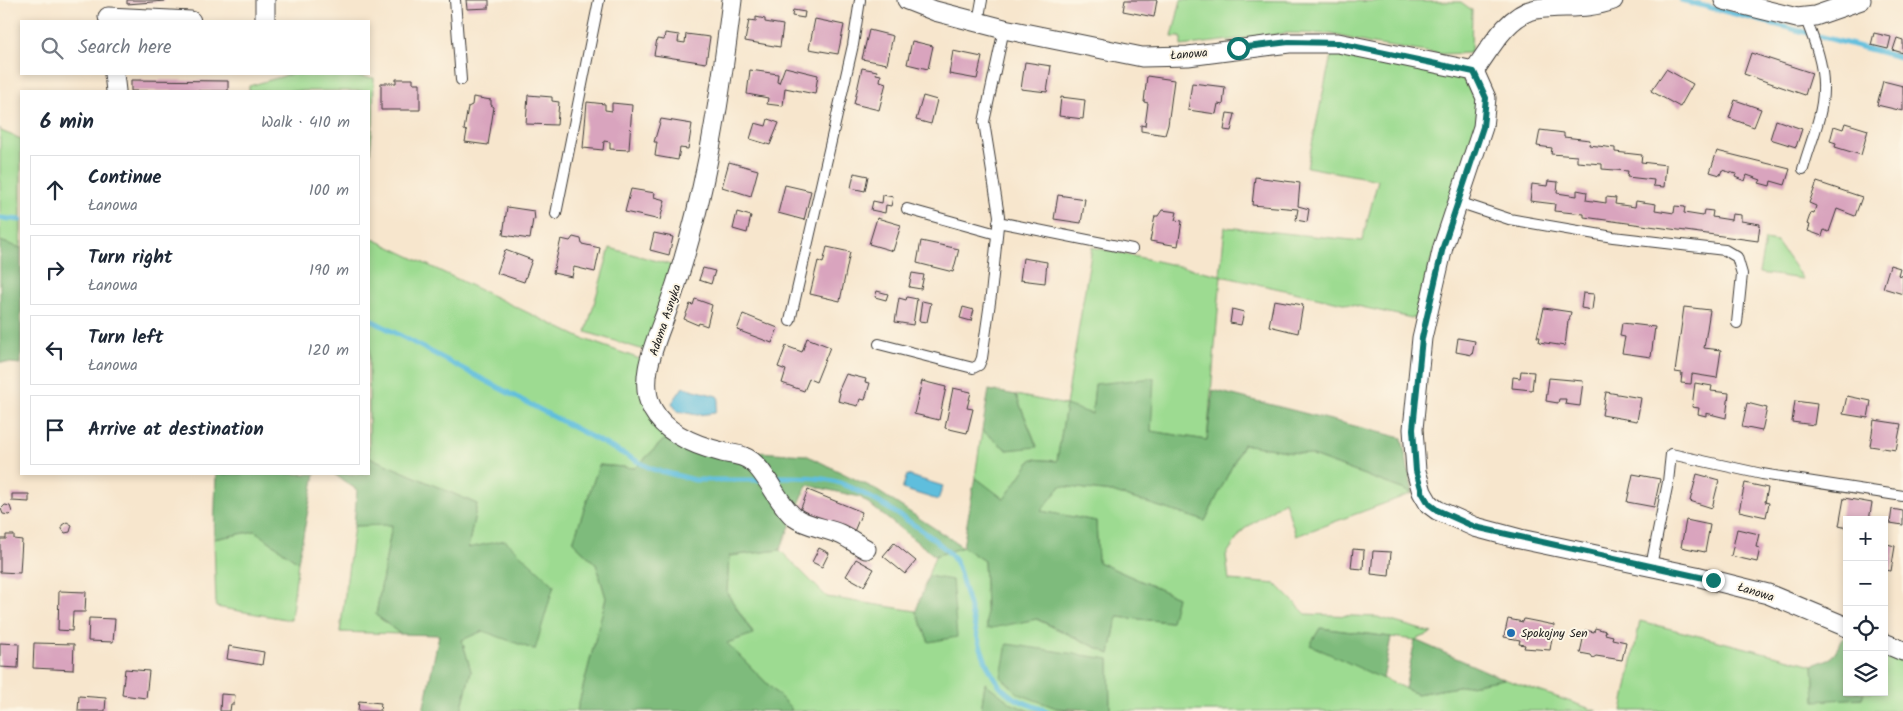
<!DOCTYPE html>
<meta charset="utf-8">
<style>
:root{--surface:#fff;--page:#f6f6f7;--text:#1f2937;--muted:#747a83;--line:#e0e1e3}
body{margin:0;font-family:Kalam,sans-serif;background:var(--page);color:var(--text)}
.controls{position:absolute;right:15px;bottom:15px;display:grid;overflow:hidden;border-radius:0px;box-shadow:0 2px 8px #0003}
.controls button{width:45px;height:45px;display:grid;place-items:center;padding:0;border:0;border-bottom:1px solid var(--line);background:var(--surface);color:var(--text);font:25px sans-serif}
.stop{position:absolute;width:15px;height:15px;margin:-11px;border:4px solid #0f766e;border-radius:50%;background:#fff}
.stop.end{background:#0f766e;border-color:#fff;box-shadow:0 1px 5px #0008}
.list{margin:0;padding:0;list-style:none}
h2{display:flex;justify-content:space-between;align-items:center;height:65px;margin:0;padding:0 20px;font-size:21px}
h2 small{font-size:16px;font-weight:400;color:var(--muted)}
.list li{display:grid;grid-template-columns:32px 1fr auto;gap:15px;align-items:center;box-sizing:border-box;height:70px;margin:0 10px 10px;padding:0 10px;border:1px solid var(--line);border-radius:0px}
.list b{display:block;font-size:19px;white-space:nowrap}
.list p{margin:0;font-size:16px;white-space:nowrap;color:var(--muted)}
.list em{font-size:16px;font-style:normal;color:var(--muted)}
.icon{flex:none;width:28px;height:28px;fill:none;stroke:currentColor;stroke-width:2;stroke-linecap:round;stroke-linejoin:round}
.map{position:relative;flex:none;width:1903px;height:711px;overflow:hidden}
.search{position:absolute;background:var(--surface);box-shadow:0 2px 8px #0003;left:20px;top:20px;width:350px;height:55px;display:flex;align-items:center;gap:12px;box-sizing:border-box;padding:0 18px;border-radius:0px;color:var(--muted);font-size:19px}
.panel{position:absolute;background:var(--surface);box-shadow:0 2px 8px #0003;left:20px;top:90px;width:350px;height:385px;border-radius:0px}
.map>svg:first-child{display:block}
.green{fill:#9ddb91;stroke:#5c7c56}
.forest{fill:#7ebb7b;stroke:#4d6c4c}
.water{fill:#5ebedd;stroke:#3d6d7c}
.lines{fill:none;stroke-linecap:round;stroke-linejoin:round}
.stream{stroke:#5ebedd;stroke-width:5}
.building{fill:#d9a4be}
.service-casing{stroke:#3d3a37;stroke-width:12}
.minor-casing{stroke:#3d3a37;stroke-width:21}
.service{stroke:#fff;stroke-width:10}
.minor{stroke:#fff;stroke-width:19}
.route{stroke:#0f766e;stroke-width:6}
.poi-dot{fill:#1f6fb2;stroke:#fcf5e5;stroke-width:2}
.labels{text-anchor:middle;stroke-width:4;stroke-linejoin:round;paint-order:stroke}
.street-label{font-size:12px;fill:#1c1c1c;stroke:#fcf5e5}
.poi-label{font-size:12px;fill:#1c1c1c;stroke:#fcf5e5;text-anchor:start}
</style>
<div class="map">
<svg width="1903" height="711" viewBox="0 0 1903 711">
<rect width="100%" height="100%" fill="#fcf5e5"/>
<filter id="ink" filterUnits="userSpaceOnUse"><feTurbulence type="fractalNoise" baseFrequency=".02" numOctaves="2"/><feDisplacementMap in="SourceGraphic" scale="10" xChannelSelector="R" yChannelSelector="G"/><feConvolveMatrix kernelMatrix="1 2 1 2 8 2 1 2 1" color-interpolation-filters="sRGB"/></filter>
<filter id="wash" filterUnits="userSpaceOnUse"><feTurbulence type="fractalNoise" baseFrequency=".0096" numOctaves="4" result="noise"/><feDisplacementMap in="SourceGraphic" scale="20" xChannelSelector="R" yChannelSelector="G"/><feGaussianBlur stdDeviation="1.12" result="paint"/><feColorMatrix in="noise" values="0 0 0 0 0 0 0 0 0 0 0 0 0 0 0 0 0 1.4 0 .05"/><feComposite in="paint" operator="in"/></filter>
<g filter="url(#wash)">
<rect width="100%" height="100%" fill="#f7e6cd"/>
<path class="green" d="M1181 0 1461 2 1472 10 1471 53 1440 54 1372 44 1331 34 1288 33 1181 46V37H1172Z
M1332 51 1462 78 1477 102V126L1429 267 1416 319 1221 276 1207 440 1150 431 1095 385 1092 414 1066 406 1057 461 1032 459 1004 500 975 477 982 430 1007 450 1037 446 1016 395 1066 405 1092 247 1220 275 1225 227 1362 241 1378 180 1307 167Z
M291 74H331L374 78 373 122 369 162V91H249V86Z
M0 128 1 131 21 139V248L0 241Z
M369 237 581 338 640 359 641 385 668 436 635 468 599 465 573 542 596 564 606 598 577 711H461L471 671 462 640 483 630 535 650 468 548 477 504 369 457Z
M1765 240 1777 242 1803 279 1759 273Z
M610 248 675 266 647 351 586 332Z
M1243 444 1310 455 1413 493 1296 536 1285 501 1243 530 1226 555 1229 580 1276 584 1306 614 1378 617 1432 633 1415 640 1320 628 1311 645 1417 694 1504 679 1597 711H1110L1109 659 1056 708 1076 711H1029L1012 704 985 684 981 711H791V708L727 643 753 633 727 593 729 556 780 550 827 597 916 611 929 642 952 581 928 576 935 556 963 547 984 561 987 628 1036 619 1110 654 1117 617 1170 622 1177 597 1098 562 1096 521 1040 511 1061 486 1112 492 1205 521Z
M392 524 376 615 400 634 340 632 354 526Z
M255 531 298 562 291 620 216 607 214 539Z
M1640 621 1813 665 1815 700 1862 698 1864 692H1884V652L1903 658V711H1622Z"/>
<path class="forest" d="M0 241 21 248V364L0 362Z
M1154 378 1151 431 1207 440 1213 390 1402 438 1413 493 1310 455 1243 444 1205 521 1112 492 1061 486 1041 511 1096 521 1098 562 1177 597 1171 622 1117 617 1110 654 1037 619 987 629 984 561 963 547 935 556 860 497 807 485 780 550 729 556 727 593 753 634 727 643 791 708V711H577L606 598 596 564 573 542 599 465 635 468 668 436 726 450 806 455 873 488 963 547 975 477 1004 499 1032 459 1057 461 1066 405 1092 414 1095 384Z
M989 390 1016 395 1037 447 1007 450 982 430Z
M369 457 477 504 468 548 505 540 554 585 535 650 483 631 462 640 471 671 461 711H423L439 635 400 634 376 615 392 525 354 526 357 490 334 474H369Z
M216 474H315L298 562 255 531 214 539Z
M928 576 952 580 957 637 929 642 916 611Z
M1320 628 1391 637 1383 679 1310 645Z
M1845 636 1847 637V692H1864L1862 698 1815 701 1813 665 1831 658Z
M1415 640 1504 679 1417 694 1405 689Z
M1007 644 1109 659 1110 711 1056 708 1019 694 1001 677Z
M985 683 1012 704 1029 711H981Z"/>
<path class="water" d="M683 387 717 396 719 399 715 413 697 415 677 411 672 403Z
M907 475 943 486 938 500 902 489Z"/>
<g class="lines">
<path class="stream" d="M1681 0 1808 33
M1819 36 1903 58
M0 218 21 220
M369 319 652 469 695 480H759
M773 477C795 477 817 476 837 482 863 490 940 538 954 559 960 568 962 581 965 591 976 624 982 681 1015 698 1025 704 1036 707 1047 711"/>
</g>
<g id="blocks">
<path class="building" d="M127 0H165V1L127 4Z
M466 0H489V8L467 9Z
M1125 0H1157L1154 17 1123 11Z
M793 10 805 12 804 18 792 16Z
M756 17 765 19V22L783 25 780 47 745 41 749 20 756 21Z
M815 19 844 25 838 54 809 49Z
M869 30 893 36 887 64 862 59Z
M665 33 679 35 678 42 685 43 686 34 710 37 706 63 654 55 657 39 664 40Z
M1874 33 1891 37 1888 49 1871 45Z
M1897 38 1903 40V53L1893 50Z
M912 41 933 46 928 69 907 64Z
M953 51 982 57 977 79 949 74Z
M1751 53 1812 73 1805 95 1744 74Z
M1025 62 1051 66 1047 92 1021 89Z
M785 67 818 75 815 94 785 88 783 106 767 104 768 98 747 94 750 70 778 74 777 82 779 83Z
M862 68 877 71 876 74 881 75 880 81 886 83 879 110 854 104Z
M1666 69 1693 84 1680 107 1651 91Z
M1147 76 1174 80 1168 125 1165 135 1141 131V125L1145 126 1148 103 1144 102Z
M396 79H413V83H420V110H381V83H396Z
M131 80 228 81V91H131Z
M1883 81 1903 86V111L1877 105Z
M1192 83 1225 87 1223 105 1218 104 1216 114 1188 110Z
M528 95 552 97V101L559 102 557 125 526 124Z
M923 96 937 100 931 124 916 120Z
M473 97 491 100V105L494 107 488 145 465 142 467 131 464 130 468 107 472 105Z
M1061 97 1085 100 1083 119 1059 116Z
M1735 100 1761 109 1754 127 1729 118Z
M587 102 605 104V110L612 111V103L632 105 629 150 610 149V142L604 141 603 150 583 148Z
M1227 113 1235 114 1231 131 1224 130Z
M661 119 692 124 688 149 680 148 678 160 655 156 657 142H654Z
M768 119 779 123 770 145 750 139 755 123 766 126Z
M1776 120 1802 129 1796 147 1770 139Z
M1845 123 1868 130 1861 155 1835 147 1836 143 1830 141 1834 126 1843 129Z
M1540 130 1564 133V137L1590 140 1589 145 1615 148V152L1642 155 1641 162 1666 165 1664 187 1653 186 1654 180 1627 177 1628 171 1602 169V164L1577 162V156L1551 154 1552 148 1537 146Z
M1717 151 1790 169 1785 185 1771 181 1770 186 1759 183 1761 180 1747 175 1745 181 1735 177 1736 174 1722 170 1720 175 1710 172Z
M729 162 758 170 751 196 722 187Z
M854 173 868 176 865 191 851 188Z
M1255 177 1300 183 1298 206 1309 209 1307 222 1296 220 1298 209 1252 205Z
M1548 181 1558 182 1557 193 1577 196V190L1587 192 1586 200 1606 203V197L1616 198 1615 204 1635 207 1636 201 1656 204 1655 210 1674 213 1675 206 1685 207 1684 213 1703 216 1704 210 1713 211 1712 217 1731 220 1732 214 1741 215V221L1760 224 1758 241 1584 217V214L1554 211 1555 204 1530 201 1532 184 1547 186Z
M1817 182 1862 197 1855 216 1837 209 1829 232 1824 230 1822 236 1808 231 1810 225 1807 224 1811 212 1814 213 1816 206 1809 203Z
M785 185 811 191 804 220 778 213Z
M631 189 655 193 654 197 665 200 660 220 625 212Z
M883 195 893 197 891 206 886 205 885 213 871 210 873 201 882 203Z
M1058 195 1085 199 1081 223 1054 219Z
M507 207 534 211 535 220 533 219 530 239 503 235Z
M1162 210 1177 212 1175 220 1182 221 1178 246 1150 241 1155 216H1158Z
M737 212 751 216 747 233 733 229Z
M877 218 901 225 893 251 869 244Z
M654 233 673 237 669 255 650 250Z
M573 237 581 239 582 244 600 248 595 272 574 267 572 277 553 273 561 239 570 241Z
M921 241 959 249 953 272 917 263Z
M827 247 850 252 840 301 810 294 818 261 823 263Z
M505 250 532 260 524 282 497 273Z
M1023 258 1047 262 1045 283 1020 280Z
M1890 265 1900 268 1898 275 1903 276V294L1883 288Z
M703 268 715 271 711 284 699 280Z
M912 273 924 275 921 289 909 287Z
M877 291 888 294 886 300 875 297Z
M1583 293 1594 294 1592 310 1581 308Z
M907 297 917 299 913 325 895 322 899 298 906 300Z
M695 299 712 305 707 326 699 323 698 325 684 319 690 304 693 305Z
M1274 300 1303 305 1298 333 1269 326Z
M922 301 931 303 927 322 919 321Z
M963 307 974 310 971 321 960 318Z
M1684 307 1710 310 1704 348 1721 350 1717 378 1692 374 1691 384 1681 383 1682 373 1675 372Z
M1544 308 1571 312 1569 321H1568L1565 346 1539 342 1540 337H1537Z
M1232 309 1244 312 1241 325 1230 323Z
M743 314 778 328 772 343 737 330Z
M1622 323 1655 327 1651 357 1622 353 1625 337 1620 336Z
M807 338 830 347 816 382 809 379 804 391 782 383 786 370 778 367 786 346 802 352Z
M1458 338 1475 341 1472 355 1456 352Z
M1521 371 1534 372 1532 390 1512 388 1513 377 1520 378Z
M846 374 866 379 865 382 870 383 865 400 860 399 858 406 838 401 840 393 838 392Z
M1549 378 1583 381 1580 406 1565 404 1566 399H1559L1558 403 1546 401Z
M922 381 946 387 939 420 914 414Z
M1695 383 1712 386 1711 391 1729 393 1726 418 1706 413V416L1698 414 1699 408 1692 407Z
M953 388 971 392 967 408 973 409 967 433 945 428Z
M1606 392 1641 398 1637 421 1602 415Z
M1847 396 1871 401 1868 418 1843 414Z
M1795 401 1817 404 1814 425 1792 422Z
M1747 403 1767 408 1762 431 1742 427Z
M1874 420 1901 424 1896 450 1870 446Z
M1633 474 1660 479 1654 507 1627 502Z
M1697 474 1719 480 1712 508 1690 501Z
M1745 483 1768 488 1765 502 1769 503 1766 517 1739 511Z
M808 490 862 512 853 534 799 513Z
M12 494H29V502L12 501Z
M1844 498 1872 503 1869 520H1847V528L1839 526Z
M5 505 10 506 12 512 9 515 3 514 1 509Z
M1892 509 1903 511V525L1890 523Z
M1686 520 1710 525 1705 552 1681 547Z
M67 522 72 525 70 532 65 533 62 529V525Z
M1737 529 1759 534 1756 547 1760 548 1757 562 1731 556Z
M6 535H14V539L22 540 20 573 0 572V539H6Z
M1884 540H1888L1887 544 1895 546 1891 571 1884 570Z
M894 543 916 561 905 574 883 556Z
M819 548 829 553 822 567 812 562Z
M1353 549 1364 550 1363 569 1351 568Z
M1373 551 1391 552 1389 576 1371 574Z
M856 559 874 569 864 586 846 576Z
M59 591 86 592 85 612H73L72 631 58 630Z
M89 618 115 619 113 642 88 641Z
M1508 619 1523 622 1524 619 1554 625 1550 650 1524 648 1525 645 1519 644 1520 640 1504 637Z
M1595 628 1606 631 1605 634 1613 636 1612 639 1626 642 1622 660 1596 656 1593 658 1591 655 1580 653 1585 630 1594 632Z
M0 643 19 644 18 668 0 667Z
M34 643 74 644 73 670 33 668Z
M229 646 264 652 262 665 227 659Z
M125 669 149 671 146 698 122 695Z
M221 694 235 695 234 704H231L230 711H220Z
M79 696 106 698 105 711H78Z
M359 701 381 703 380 711H358Z"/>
</g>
</g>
<g filter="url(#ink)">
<use href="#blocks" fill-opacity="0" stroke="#3d3a37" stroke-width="1"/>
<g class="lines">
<defs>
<path id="service" d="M455 0 461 80
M978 22 982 0
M1803 169C1810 143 1823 116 1823 89 1824 64 1814 40 1805 17
M1458 202 1509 219 1613 237 1725 250 1737 257 1742 274 1737 323
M907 209 997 234
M556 214 599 0
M998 222 1132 249
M790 321 853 45 860 0
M879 344 973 368 979 365 982 358 991 295 999 216 984 122 1004 29
M1651 566 1668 482 1671 454 1762 474 1903 496"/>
<path id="minor" d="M732 0C719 108 703 213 665 316 655 343 637 382 653 410 666 434 698 446 722 452 729 454 738 454 744 457 764 464 776 502 794 517 806 526 826 528 840 534 849 538 857 544 866 549
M907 0 935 11 1004 29 1142 57 1188 56 1289 43H1338L1474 71
M1724 0 1797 18 1815 16 1861 0
M108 17 191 21
M265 21V0
M1474 71 1486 98 1483 127 1443 247 1422 338 1413 429 1416 471 1422 492 1429 504 1437 510 1475 527 1520 539 1696 576 1768 594 1847 627
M1474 71C1489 50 1508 14 1536 9 1564 5 1586 10 1613 0
M114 74 116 91
M1884 643 1903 651"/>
</defs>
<use href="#service" class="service-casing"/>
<use href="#minor" class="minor-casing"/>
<use href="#service" class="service"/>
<use href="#minor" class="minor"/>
</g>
</g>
<g class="lines" filter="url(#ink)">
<path class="route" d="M1238 48 1289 42 1338 43 1474 72 1486 98 1483 127 1443 247 1422 338 1413 429 1416 471 1422 492 1429 504 1437 510 1475 527 1713 580"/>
</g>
<circle class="poi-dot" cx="1511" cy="633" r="5"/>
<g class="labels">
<g class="street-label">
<text transform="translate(1189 54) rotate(-5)" y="4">Łanowa</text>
<text transform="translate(665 320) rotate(-71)" y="4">Adama Asnyka</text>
<text transform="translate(1756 592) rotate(17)" y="4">Łanowa</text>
</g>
<g class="poi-label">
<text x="1521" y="637">Spokojny Sen</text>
</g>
</g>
</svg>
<div class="controls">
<button>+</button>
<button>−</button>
<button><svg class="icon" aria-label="locate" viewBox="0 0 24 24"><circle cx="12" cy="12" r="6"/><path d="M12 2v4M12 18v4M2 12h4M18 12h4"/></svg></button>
<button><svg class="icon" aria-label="layers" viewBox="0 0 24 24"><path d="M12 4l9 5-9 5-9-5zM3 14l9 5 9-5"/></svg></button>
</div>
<div class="stop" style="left:1238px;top:48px"></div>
<div class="stop end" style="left:1713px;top:580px"></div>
<div class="search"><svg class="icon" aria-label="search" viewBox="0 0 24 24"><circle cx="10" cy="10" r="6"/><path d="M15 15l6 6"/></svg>Search here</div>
<section class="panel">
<h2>6 min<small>Walk · 410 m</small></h2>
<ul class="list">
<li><svg class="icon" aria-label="ahead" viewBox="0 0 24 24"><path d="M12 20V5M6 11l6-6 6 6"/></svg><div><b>Continue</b><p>Łanowa</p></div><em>100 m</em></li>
<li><svg class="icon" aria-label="right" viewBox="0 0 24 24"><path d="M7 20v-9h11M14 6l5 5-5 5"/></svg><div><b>Turn right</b><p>Łanowa</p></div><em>190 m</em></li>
<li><svg class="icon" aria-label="left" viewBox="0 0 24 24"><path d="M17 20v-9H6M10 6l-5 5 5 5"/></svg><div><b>Turn left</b><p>Łanowa</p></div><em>120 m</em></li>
<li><svg class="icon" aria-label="arrive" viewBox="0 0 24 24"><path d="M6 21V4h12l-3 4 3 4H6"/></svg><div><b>Arrive at destination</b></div></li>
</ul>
</section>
</div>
